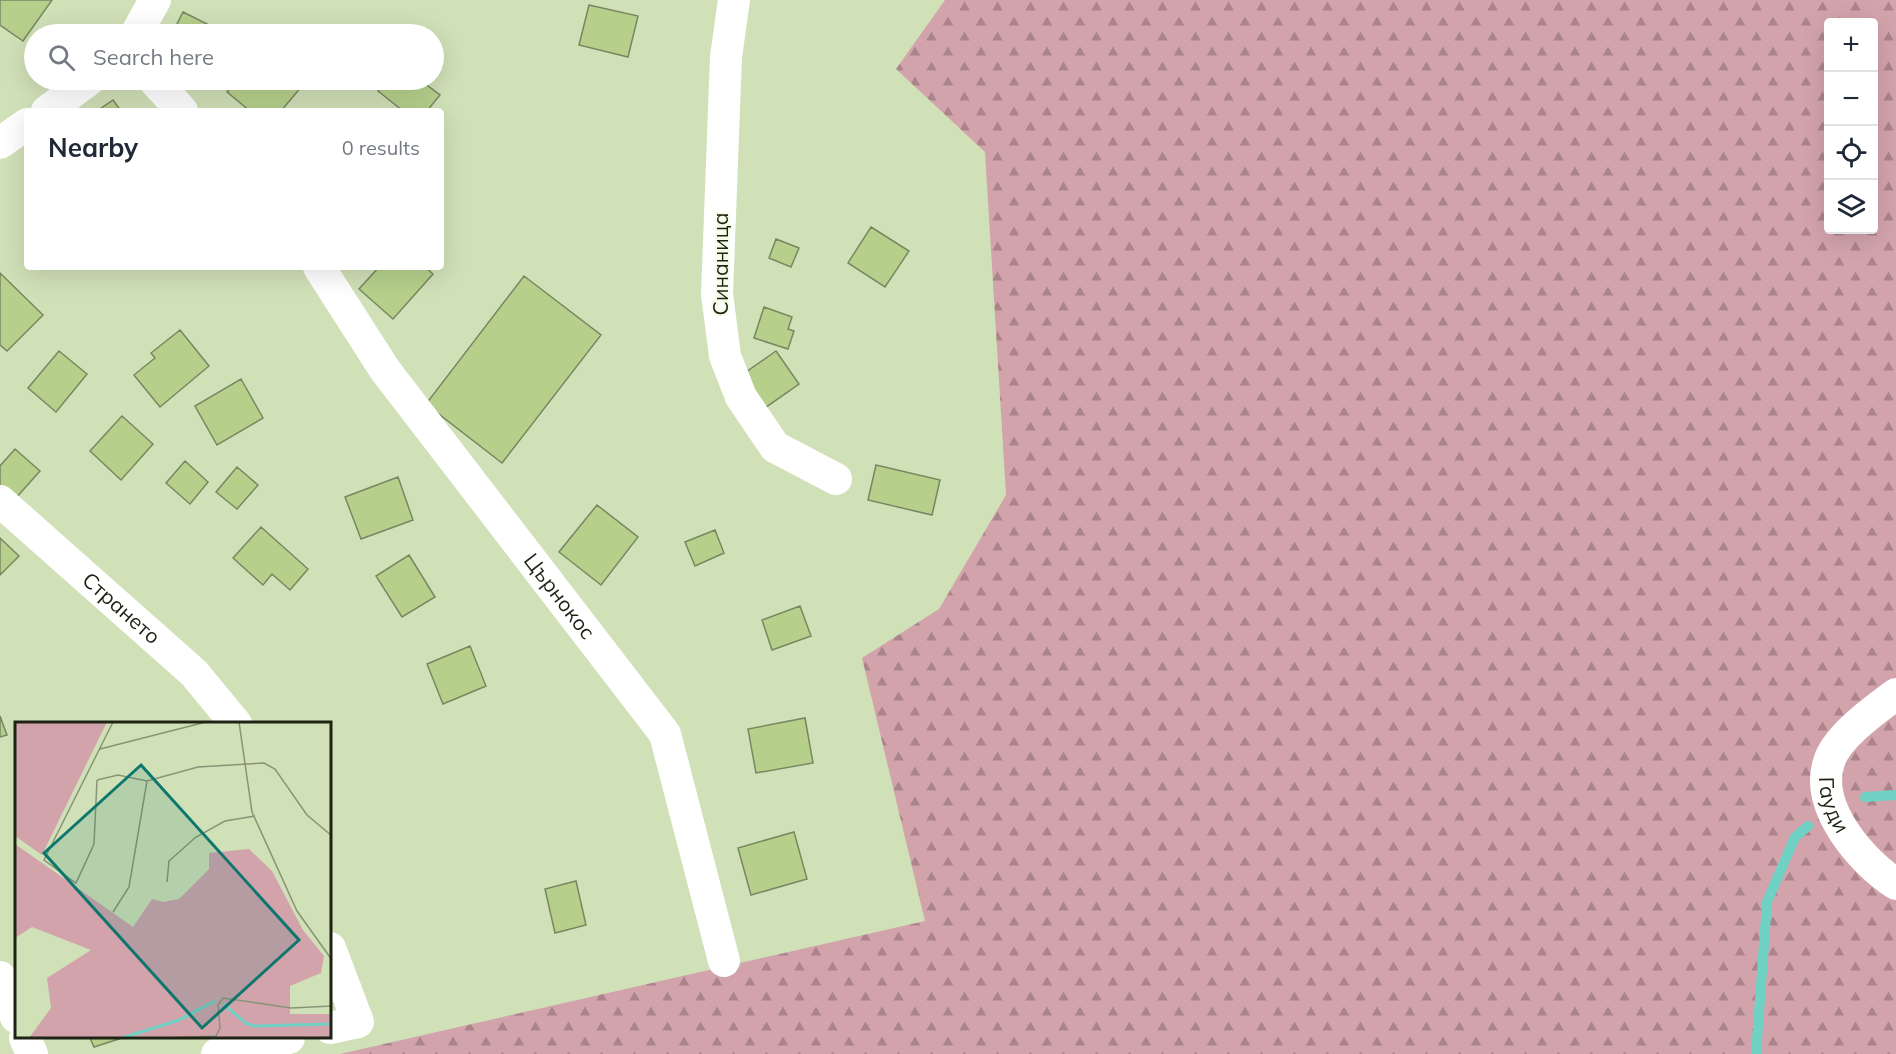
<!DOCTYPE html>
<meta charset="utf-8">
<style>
:root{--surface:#fff;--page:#f2f2f3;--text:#1f2937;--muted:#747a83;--line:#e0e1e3}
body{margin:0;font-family:Mulish,sans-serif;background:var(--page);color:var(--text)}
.controls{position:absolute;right:18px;top:18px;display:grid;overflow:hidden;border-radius:6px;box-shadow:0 6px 24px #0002}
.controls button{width:54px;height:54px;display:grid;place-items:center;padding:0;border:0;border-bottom:2px solid var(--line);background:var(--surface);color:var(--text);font:30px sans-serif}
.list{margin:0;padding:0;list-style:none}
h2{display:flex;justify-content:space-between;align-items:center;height:78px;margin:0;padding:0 24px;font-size:26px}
h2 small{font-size:20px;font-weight:400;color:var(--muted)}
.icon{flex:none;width:33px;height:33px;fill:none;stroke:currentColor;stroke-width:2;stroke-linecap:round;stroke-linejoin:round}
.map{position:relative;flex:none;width:1896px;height:1054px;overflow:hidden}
.search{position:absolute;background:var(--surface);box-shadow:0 6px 24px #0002;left:24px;top:24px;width:420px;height:66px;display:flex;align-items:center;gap:15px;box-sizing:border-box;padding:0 21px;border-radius:33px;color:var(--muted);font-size:22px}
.panel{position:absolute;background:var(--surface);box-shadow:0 6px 24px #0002;left:24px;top:108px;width:420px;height:162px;border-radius:6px}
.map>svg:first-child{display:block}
.forest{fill:url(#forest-firs);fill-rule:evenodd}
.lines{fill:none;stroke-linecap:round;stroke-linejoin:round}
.stream{stroke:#70d1c5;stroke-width:10}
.building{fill:#b6d08c;stroke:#798761;stroke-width:1.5}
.street{stroke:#fff;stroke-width:32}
.labels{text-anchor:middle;stroke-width:4.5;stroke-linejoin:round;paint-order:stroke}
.street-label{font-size:21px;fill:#1e2314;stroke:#f5fde8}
.inset-river{fill:none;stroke:#70d1c5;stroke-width:3}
.inset-road{fill:none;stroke:#899476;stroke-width:1.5}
.view{fill:#0f766e;fill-opacity:0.15;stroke:#0f766e;stroke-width:3}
.inset-edge{fill:none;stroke:#1e2314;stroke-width:3}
</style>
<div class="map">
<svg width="1896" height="1054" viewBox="0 0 1896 1054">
<defs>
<pattern id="forest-firs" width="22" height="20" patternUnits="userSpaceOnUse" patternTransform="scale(1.5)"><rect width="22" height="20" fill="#d3a3ac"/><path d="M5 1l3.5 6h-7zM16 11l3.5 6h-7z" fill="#ab848b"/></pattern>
</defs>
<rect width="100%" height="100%" fill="#d0e0b7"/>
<path class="forest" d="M945 0H1896V1054H340L925 921 862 658 939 609 1006 495 985 152 896 69ZM1828 22H1874V230H1828Z"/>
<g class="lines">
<path class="stream" d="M1865 797 1896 795
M1756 1054 1767 902 1795 837 1808 826"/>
</g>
<path class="building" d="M0 0H52L23 41 0 25Z
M589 5 638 16 628 57 579 45Z
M183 12 217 29 214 34H164L169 25 175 28Z
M238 80H307L281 111H250L227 92Z
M387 80H420L440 95 427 111H403L378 91Z
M113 100 121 111H97Z
M871 227 909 251 885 287 848 263Z
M776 239 799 248 791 267 769 258Z
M379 267H425L433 274 393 319 359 289Z
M0 273 43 315 7 351 0 345Z
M524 276 601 335 502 463 426 404Z
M764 307 792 317 788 329 794 331 788 349 754 338Z
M180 330 209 366 160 407 134 375 155 358 151 353Z
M59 351 87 374 56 412 28 388Z
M776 351 799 384 762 410 739 377Z
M241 379 263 418 217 445 195 406Z
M122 416 153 444 121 480 90 451Z
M15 449 40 471 15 499 0 487V466Z
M185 461 208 482 190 504 166 483Z
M876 465 940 480 932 515 868 500Z
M237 467 258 485 237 509 216 492Z
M398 477 413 520 361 539 345 497Z
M597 505 638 537 601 585 559 552Z
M261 527 308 569 290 590 272 574 263 585 233 558Z
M715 530 724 553 695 566 685 542Z
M0 538 19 556 0 575Z
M409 555 435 597 402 617 376 576Z
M800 606 811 636 772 650 762 620Z
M470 646 486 686 443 704 427 664Z
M0 716 7 735 0 737Z
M805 718 813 763 756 773 748 729Z
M794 832 807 879 751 895 738 848Z
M576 881 586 925 555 933 545 889Z
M90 1038H122L94 1047Z"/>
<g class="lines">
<g class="street">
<path d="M734 0 726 57 717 294 725 356 741 397 775 447 836 479"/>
<path d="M136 34 155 0"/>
<path d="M154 80 182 111"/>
<path d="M47 111 89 80"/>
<path d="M0 143 27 124"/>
<path id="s1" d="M319 267 385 370 665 734 724 961"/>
<path id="s2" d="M0 501 194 673 236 724"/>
<path id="s3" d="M1896 694C1876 709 1836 737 1829 762 1814 807 1861 861 1896 884"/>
<path d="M330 948 358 1022 330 1028"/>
<path d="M0 977 16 1017"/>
<path d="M25 1038 32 1054"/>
<path d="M217 1054 289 1038"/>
</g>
</g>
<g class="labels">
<g class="street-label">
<text transform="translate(721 264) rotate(-90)" y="7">Синаница</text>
<text dy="7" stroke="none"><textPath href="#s1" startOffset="408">Църнокос</textPath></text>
<text dy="7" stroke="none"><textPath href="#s2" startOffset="162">Странето</textPath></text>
<text dy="7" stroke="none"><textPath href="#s3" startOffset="141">Гауди</textPath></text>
</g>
</g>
<g transform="translate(15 722)">
<rect width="316" height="316" fill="#d0e0b7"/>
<path d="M0 122 118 205 137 177 148 180 164 177 194 147V131L234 127 257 149 288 208 309 234 306 251 275 264V292H316V316H14L36 286 32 256 76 228 17 205 0 216Z" fill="#d3a3ac"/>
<path d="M0 0H92L27 133 0 114Z" fill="#d3a3ac"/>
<path class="inset-river" d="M208 282 232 302 240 304 317 302M107 316 164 298 200 279"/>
<path class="inset-road" d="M224 0 237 90 282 189 317 238M85 27 191 0M82 58 79 122 61 161 29 138 98 0M82 58 103 53 132 59 183 45 249 41 260 47 292 93 317 114M152 160 154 139 181 115 210 99 240 94M98 190 114 165 132 59M150 316 201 314 205 306 203 283 208 276 276 286 317 284"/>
<path class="view" d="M126 43 284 218 187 306 29 131Z"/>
<rect width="316" height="316" class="inset-edge"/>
</g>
</svg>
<div class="controls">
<button>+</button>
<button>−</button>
<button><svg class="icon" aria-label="locate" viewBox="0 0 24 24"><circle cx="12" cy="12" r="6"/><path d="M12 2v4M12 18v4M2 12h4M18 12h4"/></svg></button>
<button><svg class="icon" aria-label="layers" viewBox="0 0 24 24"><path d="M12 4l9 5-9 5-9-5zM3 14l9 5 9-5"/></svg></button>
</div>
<div class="search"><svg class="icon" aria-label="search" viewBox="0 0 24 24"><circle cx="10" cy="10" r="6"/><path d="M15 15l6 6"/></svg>Search here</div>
<section class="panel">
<h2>Nearby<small>0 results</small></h2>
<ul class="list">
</ul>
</section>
</div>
